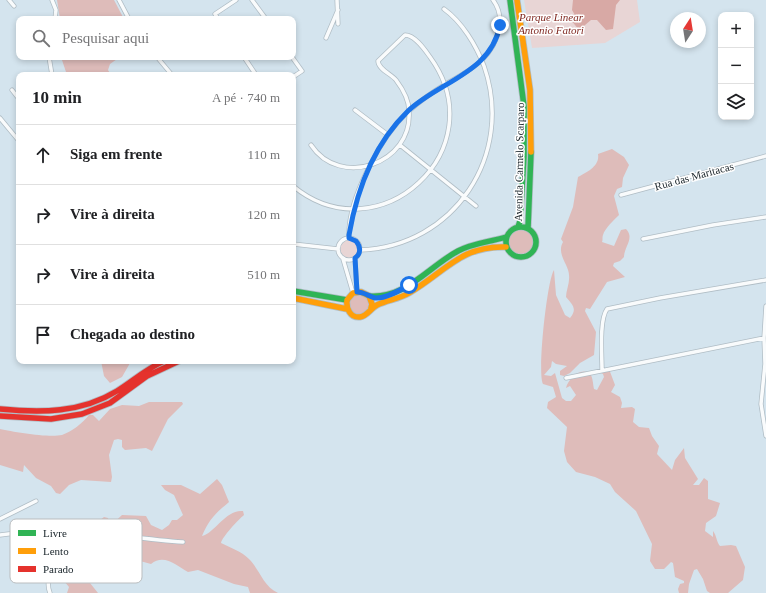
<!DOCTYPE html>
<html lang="pt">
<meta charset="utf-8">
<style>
:root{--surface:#fff;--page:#f2f2f2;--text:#202124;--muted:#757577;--line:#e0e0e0}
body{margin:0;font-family:Georgia,serif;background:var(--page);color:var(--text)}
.controls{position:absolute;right:12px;top:12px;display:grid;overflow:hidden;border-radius:8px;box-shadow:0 2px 6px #0003}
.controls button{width:36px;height:36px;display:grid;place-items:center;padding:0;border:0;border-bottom:1px solid var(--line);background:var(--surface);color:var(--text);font:20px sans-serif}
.compass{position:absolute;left:670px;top:12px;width:36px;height:36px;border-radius:50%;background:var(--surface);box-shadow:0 2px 6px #0003;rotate:12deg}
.stop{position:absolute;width:12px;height:12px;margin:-9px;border:3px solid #1a73e8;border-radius:50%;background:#fff}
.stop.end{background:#1a73e8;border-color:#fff;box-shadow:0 1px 4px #0008}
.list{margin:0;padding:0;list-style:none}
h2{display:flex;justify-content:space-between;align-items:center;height:52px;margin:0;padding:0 16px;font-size:17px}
h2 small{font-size:13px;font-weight:400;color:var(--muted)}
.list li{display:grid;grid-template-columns:26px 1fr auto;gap:12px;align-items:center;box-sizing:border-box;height:60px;padding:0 16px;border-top:1px solid var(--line)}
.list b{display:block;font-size:15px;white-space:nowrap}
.list em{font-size:13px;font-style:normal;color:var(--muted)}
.icon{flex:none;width:22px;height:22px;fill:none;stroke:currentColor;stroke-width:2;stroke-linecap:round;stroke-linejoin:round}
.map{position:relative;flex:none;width:766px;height:593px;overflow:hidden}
.search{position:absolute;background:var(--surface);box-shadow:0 2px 6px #0003;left:16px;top:16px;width:280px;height:44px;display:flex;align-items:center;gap:10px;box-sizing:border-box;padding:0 14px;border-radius:8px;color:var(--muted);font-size:15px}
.panel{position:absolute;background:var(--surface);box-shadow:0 2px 6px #0003;left:16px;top:72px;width:280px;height:292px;border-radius:8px}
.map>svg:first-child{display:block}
.green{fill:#e8d5d5}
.forest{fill:#debcba}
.water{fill:#d8a9a5}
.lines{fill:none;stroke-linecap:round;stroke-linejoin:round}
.street-casing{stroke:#b0bdc5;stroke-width:5}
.fast-casing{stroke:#b0bdc5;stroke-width:7}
.slow-casing{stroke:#b0bdc5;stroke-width:7}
.jam-casing{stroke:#b0bdc5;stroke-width:7}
.street{stroke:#f9fbfc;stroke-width:3.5}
.fast{stroke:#30b455;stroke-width:5.5}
.slow{stroke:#ff9f0a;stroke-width:5.5}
.jam{stroke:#e5322d;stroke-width:5.5}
.route{stroke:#1a73e8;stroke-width:5}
.labels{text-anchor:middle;stroke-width:3;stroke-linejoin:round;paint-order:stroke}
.park-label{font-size:11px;font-style:italic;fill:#802821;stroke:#fff}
.street-label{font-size:11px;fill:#182329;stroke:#fff}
.key{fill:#fff;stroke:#babdbf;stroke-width:1}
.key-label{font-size:11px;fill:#182329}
</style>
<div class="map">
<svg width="766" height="593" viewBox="0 0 766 593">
<rect width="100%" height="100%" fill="#d4e4ee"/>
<path class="green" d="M524 0H637L640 22 605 43 532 48Z
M340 249a9 9 0 1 1 18 0a9 9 0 1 1-18 0Z"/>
<path class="forest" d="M57 0H114L124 19H60Z
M61 57H120L110 64 108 70 111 75H67Z
M612 149 624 157 629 165 623 178 622 187 617 189 614 196 619 215C614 220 605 228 603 235 602 238 603 240 602 242L614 246 621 230 626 229C635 238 624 247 624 257L620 261 614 263 613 266 625 277 607 282 590 309 586 308 585 311 596 332 594 355 580 363 570 373 564 376 560 375V371L567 366 556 364 552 361 551 367 544 375 551 376 555 373 562 398 566 401H571L576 395 570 386 566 388C568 379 581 366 590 374 593 377 593 385 594 389L597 390 604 377 603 374 599 372 609 369 615 385 611 392 620 397 622 403 621 408 632 407 635 409 633 422 639 427 649 428 652 436 659 446 657 454 672 470 675 460 684 448 685 458 698 479 693 485H699L704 478 708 481V499L720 503 716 516 706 523 705 531 713 537V531C717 536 716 541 720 546L731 545 736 546 745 567 743 580 728 593H710L707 591 703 579 697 569 694 570 689 584 688 593H679L678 589 680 584 684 583V581L675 577 673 563 671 562 664 569H655L650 561 652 544 636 511 615 492 610 484 595 477 576 472 567 462 564 451 567 427 547 408 548 402 556 397 553 387 543 384C537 374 547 280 554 270L556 295 565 315 570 318C578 309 572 304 566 297 566 290 570 283 569 275 569 265 556 254 563 242L561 239 573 207 578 177C587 172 600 166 598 154Z
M509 242a12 12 0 1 1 24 0a12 12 0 1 1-24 0Z
M349 304a10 10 0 1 1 20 0a10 10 0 1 1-20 0Z
M101 361H141L130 363 122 377 110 383 104 376Z
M149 402H182L183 404 168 419 152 451 146 448 125 450 122 447V440L118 439 114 440 109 455 112 477 111 482 81 480 69 485 60 494 56 493 51 486 36 478 24 465 23 472 0 465V429C14 432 49 438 62 435 71 432 83 423 89 415H93L99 421 110 409 122 405 139 406Z
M217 479 222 485 229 502C216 513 209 519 202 536 216 532 226 509 243 511L244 515C239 519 222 537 221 543 231 548 241 551 249 559 260 570 263 586 278 593H250L248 587 234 584 198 570 188 572C177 566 164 553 151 564L140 561 125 550 123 552 127 556 115 548 105 549 100 543C95 552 93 565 82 567L81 570 86 573 90 583 98 593H67L69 587 59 575 68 581 69 580 59 563 75 541 87 546 93 545 88 537 91 527 104 517 108 518 110 526 122 515 146 516 151 525 162 530 169 525 172 520H177L183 515 174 495 165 490 161 485H181L200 494Z"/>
<path class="water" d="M573 0H620L616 5 613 29 606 30 597 20H591L579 30 571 20 576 17 572 10Z"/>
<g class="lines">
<defs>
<path id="street" d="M9 0 14 6
M52 0 56 10 55 19
M119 0 129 19
M252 0 266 19
M337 0 338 24
M218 19 215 14 236 0
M326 38 338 10
M49 57 52 75
M157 57 172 75
M244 57 256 75
M292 57 302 71 293 77
M12 90 19 99
M355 110 388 135
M0 118 19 141
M400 145 476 206
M293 186C379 257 497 149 430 57 425 50 415 35 405 35L378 61C378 69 391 74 396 80 402 88 409 100 409 111 413 164 340 189 311 145
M621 195 766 156
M338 249a11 11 0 1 1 22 0a11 11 0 1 1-22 0Z
M349 238C347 200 381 136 409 111 420 101 434 91 446 84 470 70 493 59 499 29 501 19 499 8 493 0
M643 239 713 225 766 217
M293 244 338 249
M360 250C454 247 515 155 484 66 476 45 462 22 444 9
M343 259 353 293
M355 259 357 292
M766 306 764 338 765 364 761 404 766 436
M602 370C602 355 599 320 607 309L660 298 766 280
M566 378 764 338
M0 519 36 501
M0 535C27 531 55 529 82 531 116 534 149 540 183 542
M50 593C41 571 69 545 83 532"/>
<path id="fast" d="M510 0 524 106V156L520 221 518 227
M506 242a15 15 0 1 1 30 0a15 15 0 1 1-30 0Z
M528 228 531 152
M293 291 347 300
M369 296C406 299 428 267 458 251 473 243 490 242 506 237"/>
<path id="slow" d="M517 0 530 90 531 152
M293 298 347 309
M371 308 372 304 369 296 361 292 353 293 347 300C346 308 350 318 360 317 367 316 371 308 377 305 387 300 399 299 409 293 444 273 461 245 506 247"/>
<path id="jam" d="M0 409C41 413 81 413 117 391 133 381 146 369 164 361
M0 416 51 419 82 414 110 403 147 376 179 361"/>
</defs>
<use href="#street" class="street-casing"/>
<use href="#fast" class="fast-casing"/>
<use href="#slow" class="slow-casing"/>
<use href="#jam" class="jam-casing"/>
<use href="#street" class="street"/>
<use href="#fast" class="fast"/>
<use href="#slow" class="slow"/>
<use href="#jam" class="jam"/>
</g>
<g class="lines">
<path class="route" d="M409 285C400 290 386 299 375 298 368 296 364 292 357 292L355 258C361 254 361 247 356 241L349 238V235C357 189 374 144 408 111 440 81 491 73 500 25"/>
</g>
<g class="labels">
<g class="park-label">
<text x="551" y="21">Parque Linear<tspan x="551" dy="13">Antonio Fatori</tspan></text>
</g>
<g class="street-label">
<text transform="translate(519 162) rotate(-89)" y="4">Avenida Carmelo Scarparo</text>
<text transform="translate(694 176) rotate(-15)" y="4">Rua das Maritacas</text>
</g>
</g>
<rect x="10" y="519" width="132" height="64" rx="6" class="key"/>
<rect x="18" y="530" width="18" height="6" fill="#30b455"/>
<rect x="18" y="548" width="18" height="6" fill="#ff9f0a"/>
<rect x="18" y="566" width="18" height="6" fill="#e5322d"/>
<g class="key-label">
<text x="43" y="537">Livre</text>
<text x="43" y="555">Lento</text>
<text x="43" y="573">Parado</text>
</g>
</svg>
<div class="controls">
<button>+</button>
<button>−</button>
<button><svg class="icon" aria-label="layers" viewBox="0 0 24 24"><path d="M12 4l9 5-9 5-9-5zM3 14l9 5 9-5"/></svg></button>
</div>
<svg class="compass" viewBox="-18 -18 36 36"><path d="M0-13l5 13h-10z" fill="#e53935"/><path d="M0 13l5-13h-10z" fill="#757577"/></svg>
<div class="stop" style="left:409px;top:285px"></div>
<div class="stop end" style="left:500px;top:25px"></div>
<div class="search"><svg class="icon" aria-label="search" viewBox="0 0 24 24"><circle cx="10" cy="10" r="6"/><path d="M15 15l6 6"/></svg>Pesquisar aqui</div>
<section class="panel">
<h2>10 min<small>A pé · 740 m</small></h2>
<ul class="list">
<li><svg class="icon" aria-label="ahead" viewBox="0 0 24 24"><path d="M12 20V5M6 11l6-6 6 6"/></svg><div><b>Siga em frente</b></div><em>110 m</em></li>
<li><svg class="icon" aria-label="right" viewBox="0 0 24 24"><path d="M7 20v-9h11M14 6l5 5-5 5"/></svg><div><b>Vire à direita</b></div><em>120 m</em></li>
<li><svg class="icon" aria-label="right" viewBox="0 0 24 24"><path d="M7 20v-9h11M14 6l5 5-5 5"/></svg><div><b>Vire à direita</b></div><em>510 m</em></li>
<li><svg class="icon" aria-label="arrive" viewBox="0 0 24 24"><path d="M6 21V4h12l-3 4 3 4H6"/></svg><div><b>Chegada ao destino</b></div></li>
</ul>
</section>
</div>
